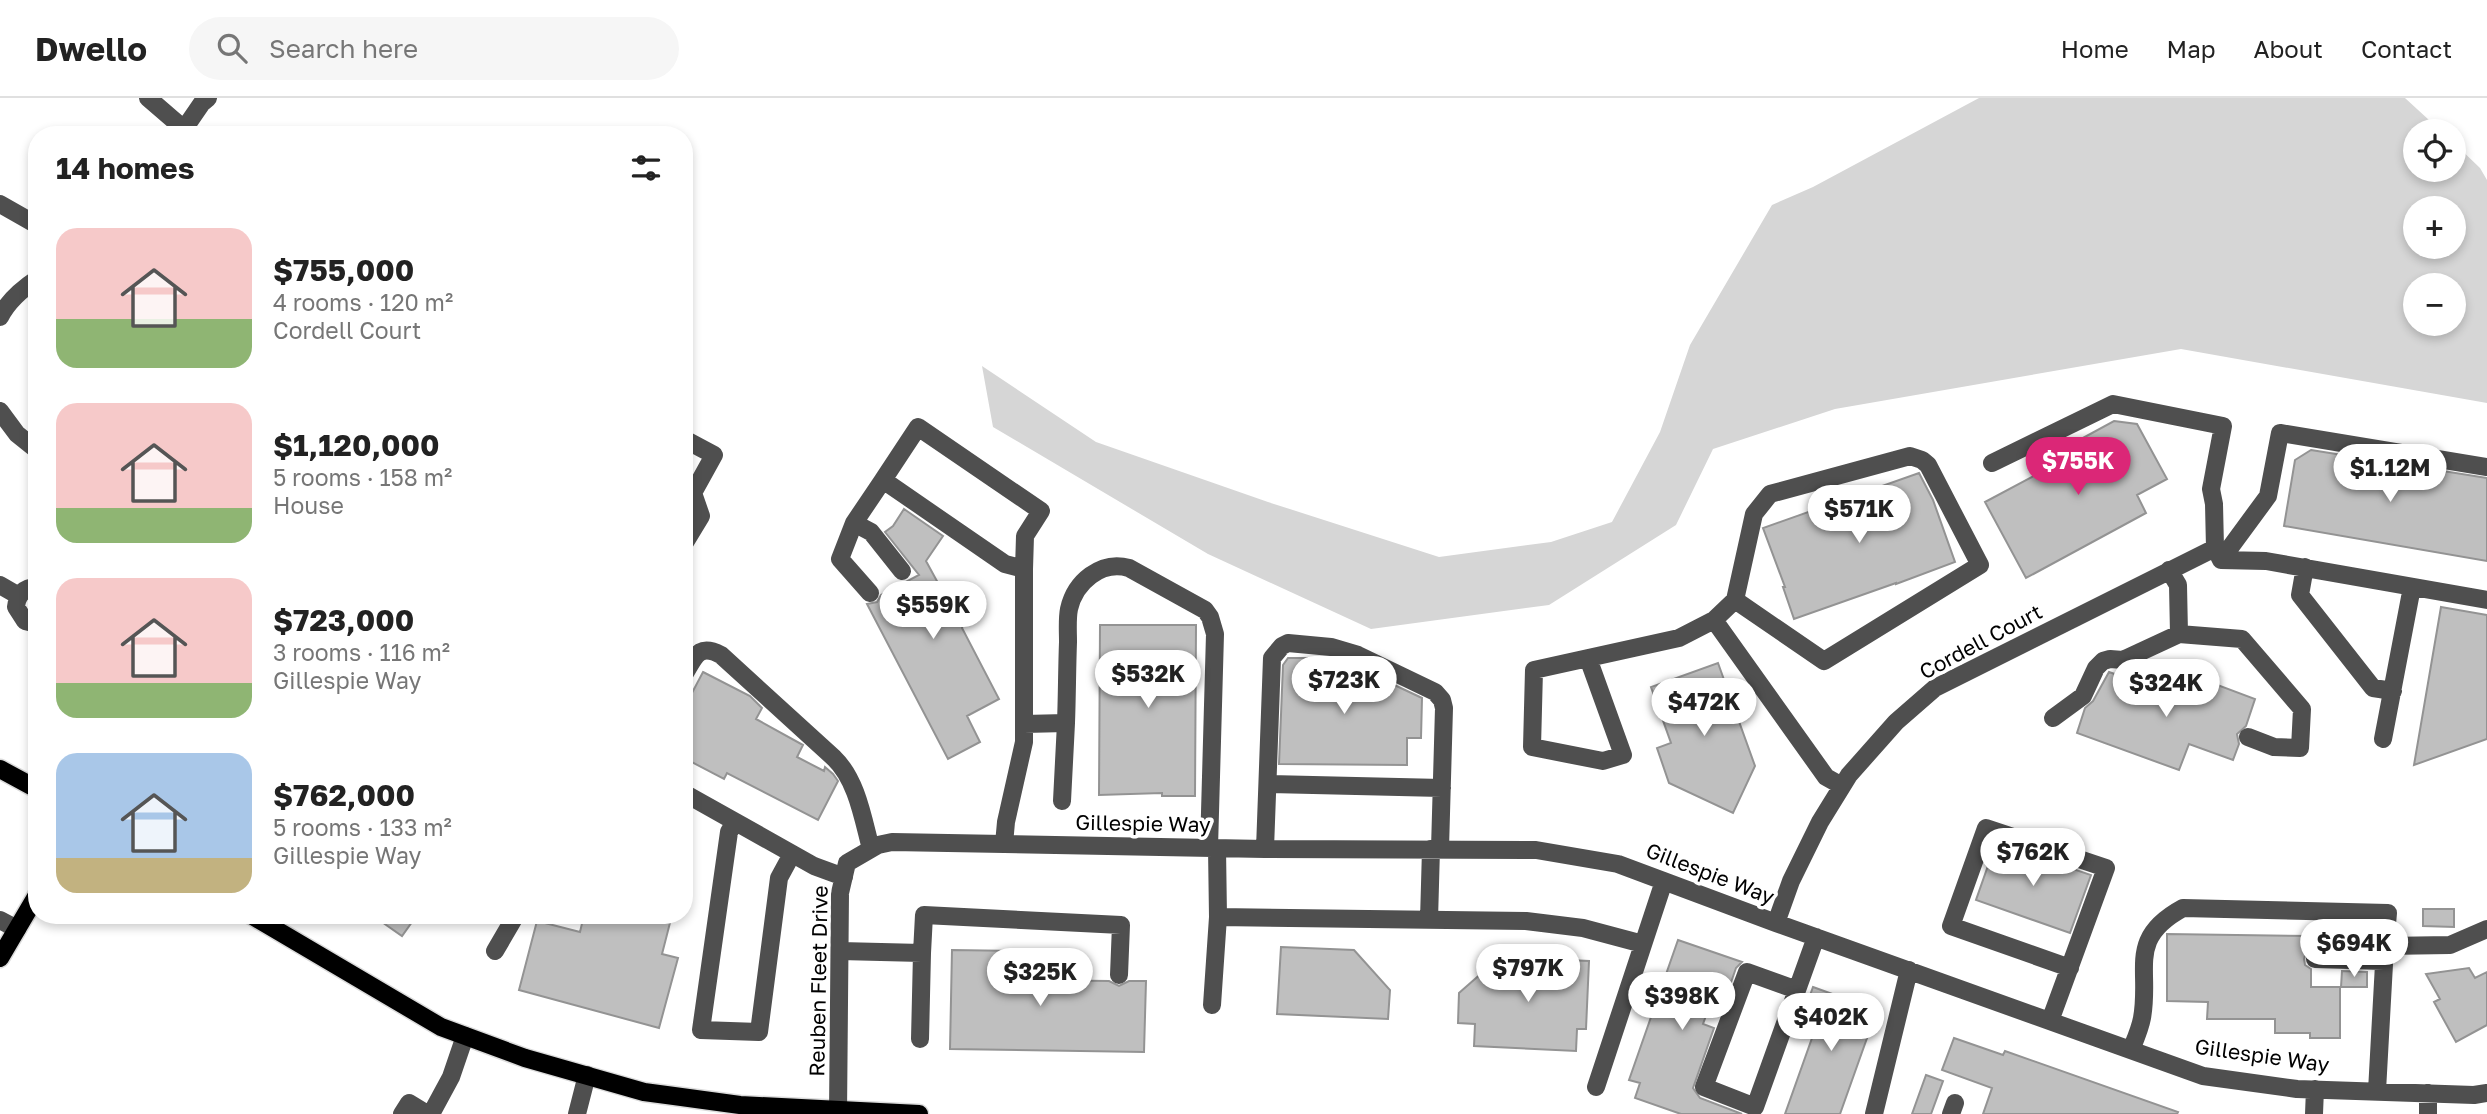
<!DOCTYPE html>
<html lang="en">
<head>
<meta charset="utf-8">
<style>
  :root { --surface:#fff; --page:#f6f6f6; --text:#222; --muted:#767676; --line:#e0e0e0; --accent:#db2777 }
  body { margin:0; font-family:"Golos Text",sans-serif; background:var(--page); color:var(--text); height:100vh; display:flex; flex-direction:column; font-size:26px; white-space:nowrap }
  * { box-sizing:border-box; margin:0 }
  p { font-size:23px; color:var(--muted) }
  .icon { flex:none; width:38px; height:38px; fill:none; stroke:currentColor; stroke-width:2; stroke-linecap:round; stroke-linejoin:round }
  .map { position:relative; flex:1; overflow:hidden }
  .details { position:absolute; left:28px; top:28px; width:665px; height:798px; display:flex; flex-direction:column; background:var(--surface); border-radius:28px; box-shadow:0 4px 10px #0003 }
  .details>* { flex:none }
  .tools { position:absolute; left:2403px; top:21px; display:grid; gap:14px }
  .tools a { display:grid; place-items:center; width:63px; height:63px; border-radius:50%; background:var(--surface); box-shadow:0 4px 10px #0003; font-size:35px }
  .price { position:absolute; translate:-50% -60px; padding:0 16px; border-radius:24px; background:#fff; color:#222; font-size:23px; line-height:46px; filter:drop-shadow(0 2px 4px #0008) }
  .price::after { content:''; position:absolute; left:50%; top:42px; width:21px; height:16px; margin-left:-10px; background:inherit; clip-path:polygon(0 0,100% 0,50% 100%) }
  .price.active { background:var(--accent); color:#fff }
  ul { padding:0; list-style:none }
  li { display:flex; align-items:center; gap:21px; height:175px; padding:0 28px }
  li span { display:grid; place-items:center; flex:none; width:196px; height:140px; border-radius:21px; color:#555 }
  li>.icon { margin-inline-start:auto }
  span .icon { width:84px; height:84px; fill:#fffc; stroke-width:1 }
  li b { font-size:30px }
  h2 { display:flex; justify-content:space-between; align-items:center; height:84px; padding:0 28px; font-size:30px }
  header { display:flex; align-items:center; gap:42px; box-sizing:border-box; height:98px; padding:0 35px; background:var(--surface); border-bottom:2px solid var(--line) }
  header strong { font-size:33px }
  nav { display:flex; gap:38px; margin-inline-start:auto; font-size:24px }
  .search { width:490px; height:63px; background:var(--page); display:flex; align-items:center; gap:18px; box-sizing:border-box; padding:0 24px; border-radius:38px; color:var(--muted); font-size:26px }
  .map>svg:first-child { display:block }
  .green { fill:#d6d6d6; fill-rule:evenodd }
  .building { fill:#bfbfbf; stroke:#939393; stroke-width:2 }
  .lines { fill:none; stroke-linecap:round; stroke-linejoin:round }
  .major-casing { stroke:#dbdbdb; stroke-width:21 }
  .minor { stroke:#4f4f4f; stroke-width:18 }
  .major { stroke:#000; stroke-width:18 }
  .labels { text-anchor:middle; stroke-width:7; stroke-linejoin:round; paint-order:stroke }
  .street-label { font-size:21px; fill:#000; stroke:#fff }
</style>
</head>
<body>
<header>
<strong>Dwello</strong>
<div class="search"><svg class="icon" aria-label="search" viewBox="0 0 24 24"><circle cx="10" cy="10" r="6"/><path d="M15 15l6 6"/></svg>Search here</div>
<nav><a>Home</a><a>Map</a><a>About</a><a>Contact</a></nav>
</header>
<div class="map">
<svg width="2487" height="1016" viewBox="0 0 2487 1016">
  <rect width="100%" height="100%" fill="#fff"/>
  <!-- green -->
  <path class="green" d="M1979 0H2405L2441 33H2415V72H2454V45L2480 70 2487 82V305L2181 251 1835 311 1713 351 1676 427 1549 507 1371 531 1208 456 993 329 982 268 1096 344 1268 404 1439 459 1551 444 1612 424 1660 334 1690 247 1772 107 1813 89ZM2415 110H2454V149H2415ZM2415 187H2454V226H2415Z"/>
  <!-- building -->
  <path class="building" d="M2114 323 2137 326 2167 381 2137 397 2146 415 2026 480 1985 404 2075 356 2070 347Z
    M2311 352 2487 380V463L2284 428 2295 362Z
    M1919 375 1933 402 1955 464 1896 486V485L1794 521 1783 489H1785L1763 430Z
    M904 411 943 438 926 463 938 485 972 497 962 530 999 601 967 618 980 644 948 661 867 506 877 504 881 497 919 477 885 434 893 428Z
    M2441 509 2487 517V641L2414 667Z
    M1100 527H1196L1195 698H1162V695L1099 697Z
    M1288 560H1329L1354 568 1422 600 1421 640H1407V667L1279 666 1283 567Z
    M1718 565 1755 668 1733 715 1669 685 1657 650 1671 645 1651 589Z
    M703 574 750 598 762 610 756 621 803 647 797 659 824 673 825 669 833 676 838 683 818 722 727 675 724 681 684 660V610Z
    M2109 574 2183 600 2191 577 2255 601 2246 628 2237 636 2239 646 2233 662 2189 646 2179 672 2077 635 2085 610 2093 603Z
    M1996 745 2091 777 2070 835 1976 802Z
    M2423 811H2454V829L2423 828Z
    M372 817H417L402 838Z
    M584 817H672L662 856 678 860 659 930 519 892 537 823 580 834Z
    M2167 836 2312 838 2311 850 2306 854 2304 861 2305 867 2311 871V889H2340V940H2310V935H2275V921H2207L2208 904 2167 903Z
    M1678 842 1742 864 1736 870 1728 893 1716 890 1703 926 1714 930 1693 990 1700 1000 1742 1016H1681L1635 1000 1640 985 1629 982Z
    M1281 849 1354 852 1390 892 1388 921 1277 916Z
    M952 852 1027 853V882L1109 883 1119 888 1129 883H1146L1144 954 950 951Z
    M1500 859 1589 863 1586 931H1577L1576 953 1474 948 1475 926 1458 925 1459 895Z
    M2469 870 2475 880 2487 874V927L2456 944 2434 904 2440 901 2426 876Z
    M2342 873 2367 874V889H2341Z
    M1813 889 1877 912 1840 1016H1785L1817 926 1805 921 1806 918 1803 917Z
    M1954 940 2003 957 2005 953 2178 1014 2177 1016H1983L1992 990 1942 972Z
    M1926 977 1943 983 1931 1016H1912Z"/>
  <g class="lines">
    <!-- major casing -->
    <g class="major-casing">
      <path id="major" d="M0 671 37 691
        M251 817 441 929 525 960 644 994 674 998 740 1007 919 1016
        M0 860 37 797"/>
    </g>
    <!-- minor -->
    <path class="minor" d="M148 0 184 31
      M180 37 202 5 208 0
      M0 106 37 127
      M0 219C8 203 22 191 37 181
      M0 313 17 336 37 352
      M684 341 714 357 693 395 701 418 684 446
      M1992 365 2113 306 2223 328 2211 391 2214 406 2215 450
      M2487 369 2280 335 2268 398 2221 462 2266 463 2487 502
      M883 382 918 329 1041 413 1025 438 1024 471
      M854 425 871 434 902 473
      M2305 469 2300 497 2373 590 2393 593
      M2169 472 2178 487 2179 536 2242 541 2302 611 2300 650 2274 649 2248 639
      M0 487 19 498
      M37 489C24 489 17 497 16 509L25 523 37 526
      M870 495 840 461 854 425 883 382 1005 466 1024 471V644L1006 724 1004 746
      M1735 502 1754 416 1770 396 1910 358 1922 362 1928 367 1980 467 1824 563 1735 502 1714 522 1826 679 1842 688
      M1588 560 1623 657 1603 663 1532 649 1534 572 1679 540 1714 522
      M684 577C695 559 698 545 721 557L834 660C857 682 863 721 871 751
      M2053 620 2083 598 2096 570 2103 563 2110 561 2123 562 2179 536
      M1066 625C1067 598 1067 571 1068 544 1068 533 1067 521 1069 511 1075 484 1101 462 1129 470L1205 512 1210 519 1215 536 1209 750
      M1024 626 1066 625 1062 703
      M2383 641 2412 489
      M1268 686 1442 690
      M684 695 814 768 844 779
      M735 724 729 734 701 932 759 934 779 780 792 756
      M1265 751 1272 560 1282 548 1288 545 1331 549 1358 557 1435 594 1442 602 1444 610 1440 751
      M1218 819 1526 823 1583 830 1643 846
      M0 822 17 831
      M1429 822 1431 751
      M1776 825 1791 783 1820 724 1849 677 1896 624 1935 590 2215 450 2221 462
      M495 853 516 817
      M840 853 922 855 920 941
      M922 855 924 817 1121 827 1119 877
      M2315 861 2384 863
      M1797 892 1747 874 1704 989 1755 1009 1816 839
      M1212 907 1218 819 1217 750
      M2050 923 2106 770 1986 730 1951 828 2070 870
      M2131 952C2135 942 2140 931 2142 920 2151 871 2126 841 2183 810L2388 815 2385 848
      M1596 989 1664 783
      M2377 993 2385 848 2450 847 2487 831
      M2428 995V1016
      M402 1016 409 1005 427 1016
      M431 1016 451 979 465 938
      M577 1016 587 977
      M838 1016 840 795 847 765 878 747 892 744 1265 751 1536 752 1618 766 1776 825 2203 978 2297 991 2474 997 2487 995
      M1874 1016 1909 872
      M1951 1016 1955 1005
      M2314 1016 2315 991"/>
    <!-- major -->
    <use href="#major" class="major"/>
  </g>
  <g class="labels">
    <!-- street labels -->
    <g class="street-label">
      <text transform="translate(1981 544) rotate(-28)" y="7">Cordell Court</text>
      <text transform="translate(1143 726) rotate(1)" y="7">Gillespie Way</text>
      <text transform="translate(1710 776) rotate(21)" y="7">Gillespie Way</text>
      <text transform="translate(819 883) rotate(-89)" y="7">Reuben Fleet Drive</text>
      <text transform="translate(2262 958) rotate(8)" y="7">Gillespie Way</text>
    </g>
  </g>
</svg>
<div class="tools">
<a><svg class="icon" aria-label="locate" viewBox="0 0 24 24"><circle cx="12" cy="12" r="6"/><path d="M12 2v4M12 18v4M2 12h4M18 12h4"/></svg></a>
<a>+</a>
<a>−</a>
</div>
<b class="price active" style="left:2078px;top:399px">$755K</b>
<b class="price" style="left:2390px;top:406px">$1.12M</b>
<b class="price" style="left:1859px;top:447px">$571K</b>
<b class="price" style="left:933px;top:543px">$559K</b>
<b class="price" style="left:1148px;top:612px">$532K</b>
<b class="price" style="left:1344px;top:618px">$723K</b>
<b class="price" style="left:2166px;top:621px">$324K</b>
<b class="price" style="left:1704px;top:640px">$472K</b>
<b class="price" style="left:2033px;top:790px">$762K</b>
<b class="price" style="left:2354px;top:881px">$694K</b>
<b class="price" style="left:1528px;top:906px">$797K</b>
<b class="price" style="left:1040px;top:910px">$325K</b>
<b class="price" style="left:1682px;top:934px">$398K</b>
<b class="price" style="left:1831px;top:955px">$402K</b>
<section class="details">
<h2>14 homes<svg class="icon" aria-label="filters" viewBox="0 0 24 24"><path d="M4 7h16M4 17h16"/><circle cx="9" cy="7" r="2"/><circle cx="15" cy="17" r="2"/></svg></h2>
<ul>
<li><span style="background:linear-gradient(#f6c9c9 65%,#8fb573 0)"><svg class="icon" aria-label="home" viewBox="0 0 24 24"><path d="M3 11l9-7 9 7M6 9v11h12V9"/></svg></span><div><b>$755,000</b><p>4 rooms · 120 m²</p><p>Cordell Court</p></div></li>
<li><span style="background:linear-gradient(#f6c9c9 75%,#8fb573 0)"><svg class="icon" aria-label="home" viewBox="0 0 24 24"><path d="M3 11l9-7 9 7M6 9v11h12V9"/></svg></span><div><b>$1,120,000</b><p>5 rooms · 158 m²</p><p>House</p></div></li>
<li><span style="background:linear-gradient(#f6c9c9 75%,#8fb573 0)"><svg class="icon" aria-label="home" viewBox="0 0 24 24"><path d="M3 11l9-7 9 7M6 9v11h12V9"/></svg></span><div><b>$723,000</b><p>3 rooms · 116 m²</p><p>Gillespie Way</p></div></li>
<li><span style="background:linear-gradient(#a9c7e8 75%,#c2b280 0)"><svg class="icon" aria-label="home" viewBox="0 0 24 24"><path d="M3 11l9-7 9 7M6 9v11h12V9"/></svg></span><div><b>$762,000</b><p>5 rooms · 133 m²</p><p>Gillespie Way</p></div></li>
</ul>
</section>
</div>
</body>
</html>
